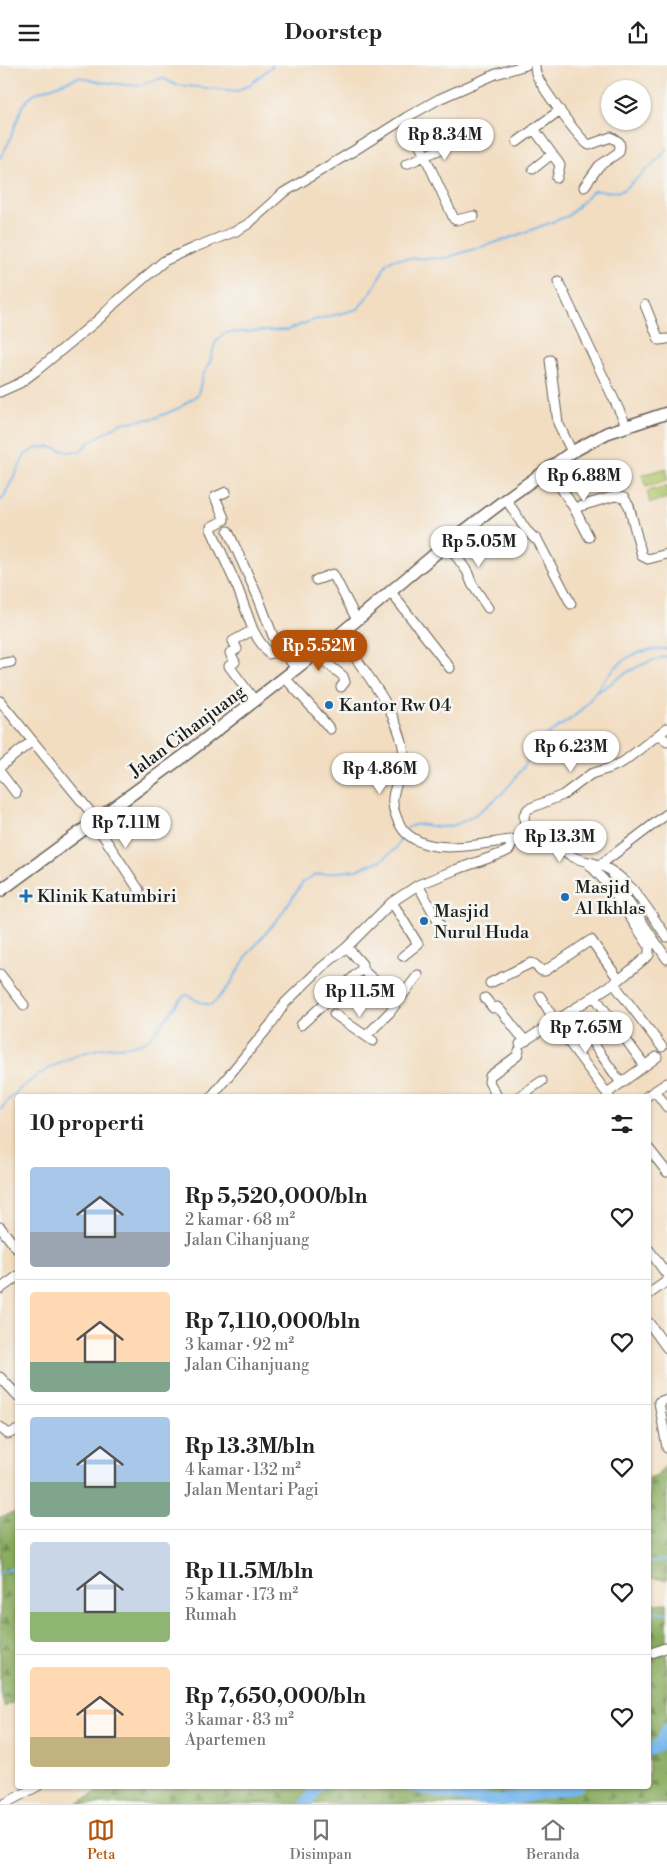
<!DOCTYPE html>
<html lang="id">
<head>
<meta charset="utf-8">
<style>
  :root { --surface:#fff; --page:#f2f2f2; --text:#222; --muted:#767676; --line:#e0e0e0; --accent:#b45309 }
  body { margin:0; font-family:"Libre Bodoni",serif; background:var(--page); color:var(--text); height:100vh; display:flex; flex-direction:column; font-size:19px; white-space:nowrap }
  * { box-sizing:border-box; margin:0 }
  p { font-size:16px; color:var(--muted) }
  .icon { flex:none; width:28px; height:28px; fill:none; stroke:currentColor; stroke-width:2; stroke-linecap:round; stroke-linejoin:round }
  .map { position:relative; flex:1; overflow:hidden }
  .sheet { position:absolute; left:15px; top:1029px; width:636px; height:695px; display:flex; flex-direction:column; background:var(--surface); border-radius:5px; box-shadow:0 1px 4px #0004 }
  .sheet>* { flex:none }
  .controls { position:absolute; left:601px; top:15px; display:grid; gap:10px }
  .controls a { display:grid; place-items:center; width:50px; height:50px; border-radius:50%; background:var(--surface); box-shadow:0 1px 4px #0004; font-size:25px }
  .price { position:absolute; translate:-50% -42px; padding:0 11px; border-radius:18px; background:#fff; color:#222; font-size:16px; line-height:32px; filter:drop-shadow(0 1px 2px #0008) }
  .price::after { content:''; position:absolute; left:50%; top:30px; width:15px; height:11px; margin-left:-8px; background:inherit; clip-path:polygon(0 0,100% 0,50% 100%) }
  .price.current { background:var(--accent); color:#fff }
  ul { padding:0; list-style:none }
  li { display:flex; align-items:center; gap:15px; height:125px; padding:0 15px }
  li+li { border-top:1px solid var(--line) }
  li span { display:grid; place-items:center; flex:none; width:140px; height:100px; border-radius:5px; color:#555 }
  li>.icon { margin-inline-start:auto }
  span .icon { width:60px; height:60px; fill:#fffc; stroke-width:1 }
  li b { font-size:21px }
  h2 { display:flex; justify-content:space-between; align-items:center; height:60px; padding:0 15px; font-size:21px }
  header { display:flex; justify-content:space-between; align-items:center; height:65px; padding:0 15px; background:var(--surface); font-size:22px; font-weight:800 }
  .tab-bar { display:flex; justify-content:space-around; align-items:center; height:70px; border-top:1px solid var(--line); background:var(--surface); font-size:14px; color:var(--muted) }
  .tab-bar a { display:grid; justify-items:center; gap:2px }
  .tab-bar .current { color:var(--accent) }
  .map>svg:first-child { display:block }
  .forest { fill:url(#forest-firs); stroke:#53643e }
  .pitch { fill:#aec76d; stroke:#657244 }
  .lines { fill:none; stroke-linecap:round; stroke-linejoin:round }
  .stream { stroke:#78b8ec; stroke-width:2 }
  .river { stroke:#78b8ec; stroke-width:12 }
  .street-casing { stroke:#676056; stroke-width:11 }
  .secondary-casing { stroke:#676056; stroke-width:14 }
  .street { stroke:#fff; stroke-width:9 }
  .secondary { stroke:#fff; stroke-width:11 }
  .poi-dot { fill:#1f6fb2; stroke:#f6f6f2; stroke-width:2 }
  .labels { text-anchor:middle; stroke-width:5; stroke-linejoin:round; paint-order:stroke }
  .poi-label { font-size:18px; fill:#1c1c1c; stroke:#f6f6f2; text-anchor:start }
  .street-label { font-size:18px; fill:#1c1c1c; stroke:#f6f6f2 }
</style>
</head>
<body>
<header><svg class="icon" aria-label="menu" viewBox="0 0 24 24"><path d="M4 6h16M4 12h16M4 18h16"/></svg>Doorstep<svg class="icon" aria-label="share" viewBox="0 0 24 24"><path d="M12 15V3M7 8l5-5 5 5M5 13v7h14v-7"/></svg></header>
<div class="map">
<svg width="667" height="1739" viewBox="0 0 667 1739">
  <defs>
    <pattern id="forest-firs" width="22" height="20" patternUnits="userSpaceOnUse" patternTransform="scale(1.25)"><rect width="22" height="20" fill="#8aac60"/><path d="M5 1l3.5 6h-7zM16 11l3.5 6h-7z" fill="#708b4e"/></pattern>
  </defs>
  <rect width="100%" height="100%" fill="#f6f6f2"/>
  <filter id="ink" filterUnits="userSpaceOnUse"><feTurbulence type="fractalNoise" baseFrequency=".02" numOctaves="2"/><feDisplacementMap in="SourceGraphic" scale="10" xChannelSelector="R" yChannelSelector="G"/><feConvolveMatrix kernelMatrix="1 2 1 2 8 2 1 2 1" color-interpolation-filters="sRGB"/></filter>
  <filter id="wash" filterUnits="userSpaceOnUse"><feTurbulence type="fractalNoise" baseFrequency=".0096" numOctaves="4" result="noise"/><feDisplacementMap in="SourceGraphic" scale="20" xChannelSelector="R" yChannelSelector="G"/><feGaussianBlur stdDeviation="1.12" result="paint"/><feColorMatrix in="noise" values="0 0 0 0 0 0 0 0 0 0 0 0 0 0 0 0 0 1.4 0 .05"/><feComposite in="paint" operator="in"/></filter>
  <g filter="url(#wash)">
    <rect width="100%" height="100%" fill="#f2ddc1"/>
    <!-- forest -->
    <path class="forest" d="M667 1398V1515L649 1513V1412H656Z
      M17 1447V1635L5 1642 0 1629V1452Z
      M667 1538V1739H77L106 1721H649V1539Z"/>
    <!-- pitch -->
    <path class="pitch" d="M667 403V416L646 422 642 410Z
      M667 421V433L650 438 647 426Z"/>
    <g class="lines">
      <!-- stream -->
      <path class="stream" d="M0 93 9 77 23 40 33 29 79 12 100 17 137 21 162 13 176 20 237 26 251 19 273 0
        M0 436 3 433 25 390 36 383 50 382 69 387 80 386 90 377 121 358 155 353 179 343 193 333 198 329 203 310 210 297 215 278 224 268 287 265 311 256 358 244 375 221 387 198 393 194 445 193 507 174 568 151 593 126C602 125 612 128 621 126 627 124 662 91 667 84
        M594 628C603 625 607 621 614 616 630 604 648 596 667 591
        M407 763C419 755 430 763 443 762 459 762 481 746 493 736 515 720 526 694 543 674 553 663 572 656 582 644 609 613 618 582 667 584
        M0 1045C24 1014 65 990 103 983 117 981 136 983 148 974 157 968 181 931 185 930 191 929 199 941 213 939L229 921 248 889 280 851 303 817 314 810 356 805 382 795 395 784 403 770
        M649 1496 667 1495
        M0 1508 18 1501
        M649 1545 667 1548
        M485 1739 487 1735"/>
      <!-- river -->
      <path class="river" d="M649 1685 660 1679 667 1664
        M410 1721 448 1729 501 1736 578 1721
        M306 1739 318 1721"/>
    </g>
  </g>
  <g filter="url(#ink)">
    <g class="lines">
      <!-- street casing -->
      <g class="street-casing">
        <path id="street" d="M535 0C535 3 535 5 536 8 539 19 579 74 589 80L611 72 619 77 620 81 619 87 599 101 584 122
          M407 52 454 154 456 155 474 151
          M534 64 560 100 557 113
          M517 77 560 45
          M406 99 455 78
          M533 104 552 89
          M558 216 627 362
          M645 240 659 275 667 274
          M550 295 558 358 572 387
          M0 327 20 318 36 306 99 254 115 238 164 196 193 183 236 166 248 159 283 128 355 85 407 52 439 34 496 9 526 0
          M549 404 574 443 589 472
          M226 427 215 432 224 453V455L211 462V464L238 524 253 565 258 574 269 589 282 585
          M506 434 526 465 535 474H537L571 539
          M574 443 615 431 624 433 629 441 642 491 648 494 667 489
          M228 466 258 532 273 571 296 604
          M447 479 467 506 472 519 488 543
          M316 515 333 509 357 555
          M390 526 450 603
          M253 565 233 576 237 584 230 588 235 597 229 601 255 636
          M339 570C362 603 400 648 404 689 406 712 385 725 396 751 398 756 401 763 405 767 439 800 507 767 549 774 558 776 562 786 570 790 580 797 591 796 602 801 632 814 648 846 667 872
          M315 589 343 611 345 617 341 622
          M0 599 11 597
          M285 613 316 647 330 664
          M0 636 97 755
          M660 669 667 677
          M0 702 32 676
          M0 707 16 728
          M94 757 139 825
          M522 774 525 765 524 750 528 744 563 730 591 709 610 703 623 697 667 663
          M600 800 667 749
          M612 807 619 823 667 894
          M418 820 439 858
          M392 837 418 879 403 891
          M347 882 362 899V904L367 909 398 936
          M0 909 24 940
          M490 918 531 898 534 899 542 906H545L591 875 619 915
          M614 919 662 982
          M540 931 562 968 609 1031
          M595 932 645 1001
          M485 933 493 943 497 942C508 952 515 966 526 976
          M571 947 621 1018
          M334 949 373 976
          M301 960 362 904
          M366 971 390 947 418 910
          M520 979 619 915 649 890V881L611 823 588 798
          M610 1026 657 992
          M655 1026 667 1042
          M212 1031 271 959 285 938 322 902 347 882 392 837 418 820 455 805 503 788 509 785 514 775
          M497 1031 489 1017 490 1011 517 991 519 986
          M520 1031 542 1016
          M647 1031 667 1018
          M649 1084 667 1107
          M0 1162 18 1185
          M649 1185 667 1210
          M0 1224 18 1211
          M649 1229 667 1216
          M649 1258 667 1283
          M0 1312 18 1331
          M667 1334 659 1337 667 1383
          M0 1362 8 1369 18 1365
          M649 1589 665 1583
          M4 1739 38 1721"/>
      </g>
      <!-- secondary casing -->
      <g class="secondary-casing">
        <path id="secondary" d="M0 826 189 687 339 570 447 479 506 434 572 387 607 368 667 348"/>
      </g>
      <!-- street -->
      <use href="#street" class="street"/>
      <!-- secondary -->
      <use href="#secondary" class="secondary"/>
    </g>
  </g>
  <!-- markers -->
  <g class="poi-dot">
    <circle cx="329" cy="640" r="5"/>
    <path d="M23.5 823.5h5v5h5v5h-5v5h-5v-5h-5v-5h5z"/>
    <circle cx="565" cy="832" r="5"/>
    <circle cx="424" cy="856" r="5"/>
  </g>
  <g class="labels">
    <!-- poi labels -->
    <g class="poi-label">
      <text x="339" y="646">Kantor Rw 04</text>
      <text x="575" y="828">Masjid<tspan x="575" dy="21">Al Ikhlas</tspan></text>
      <text x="37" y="837">Klinik Katumbiri</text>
      <text x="434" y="852">Masjid<tspan x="434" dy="21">Nurul Huda</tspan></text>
    </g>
    <!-- street labels -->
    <g class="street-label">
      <text transform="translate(187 666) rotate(-37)" y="6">Jalan Cihanjuang</text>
    </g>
  </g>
</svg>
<div class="controls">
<a><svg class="icon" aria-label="layers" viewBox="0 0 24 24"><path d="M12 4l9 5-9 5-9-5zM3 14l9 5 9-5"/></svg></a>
</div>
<b class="price" style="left:445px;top:96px">Rp 8.34M</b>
<b class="price" style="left:584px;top:437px">Rp 6.88M</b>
<b class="price" style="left:479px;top:503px">Rp 5.05M</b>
<b class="price current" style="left:319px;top:607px">Rp 5.52M</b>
<b class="price" style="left:571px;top:708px">Rp 6.23M</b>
<b class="price" style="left:380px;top:730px">Rp 4.86M</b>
<b class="price" style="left:126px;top:784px">Rp 7.11M</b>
<b class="price" style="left:560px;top:798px">Rp 13.3M</b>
<b class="price" style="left:360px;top:953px">Rp 11.5M</b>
<b class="price" style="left:586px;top:989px">Rp 7.65M</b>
<section class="sheet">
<h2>10 properti<svg class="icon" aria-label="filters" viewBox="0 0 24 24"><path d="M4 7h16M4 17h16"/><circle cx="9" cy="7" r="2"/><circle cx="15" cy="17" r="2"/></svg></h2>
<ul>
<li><span style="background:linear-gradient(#a9c7e8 65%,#9aa5b1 0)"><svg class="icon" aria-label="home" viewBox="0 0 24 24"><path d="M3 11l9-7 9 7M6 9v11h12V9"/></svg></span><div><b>Rp 5,520,000/bln</b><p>2 kamar · 68 m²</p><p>Jalan Cihanjuang</p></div><svg class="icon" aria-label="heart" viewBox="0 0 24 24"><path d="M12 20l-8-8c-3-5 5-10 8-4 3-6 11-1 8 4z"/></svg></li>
<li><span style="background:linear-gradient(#ffd9b3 70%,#7fa58c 0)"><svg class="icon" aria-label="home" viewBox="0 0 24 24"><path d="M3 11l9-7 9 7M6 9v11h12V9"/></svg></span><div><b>Rp 7,110,000/bln</b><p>3 kamar · 92 m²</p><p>Jalan Cihanjuang</p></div><svg class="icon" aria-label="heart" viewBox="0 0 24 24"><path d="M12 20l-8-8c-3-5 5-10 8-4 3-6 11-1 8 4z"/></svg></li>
<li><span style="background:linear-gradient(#a9c7e8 65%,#7fa58c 0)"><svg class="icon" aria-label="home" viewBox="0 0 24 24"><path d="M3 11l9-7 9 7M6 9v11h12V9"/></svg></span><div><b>Rp 13.3M/bln</b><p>4 kamar · 132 m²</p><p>Jalan Mentari Pagi</p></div><svg class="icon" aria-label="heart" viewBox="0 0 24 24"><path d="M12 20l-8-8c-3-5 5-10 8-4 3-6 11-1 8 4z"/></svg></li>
<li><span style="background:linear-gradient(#c9d6e8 70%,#8fb573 0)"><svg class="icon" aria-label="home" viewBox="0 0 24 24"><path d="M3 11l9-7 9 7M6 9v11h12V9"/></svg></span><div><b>Rp 11.5M/bln</b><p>5 kamar · 173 m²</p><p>Rumah</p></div><svg class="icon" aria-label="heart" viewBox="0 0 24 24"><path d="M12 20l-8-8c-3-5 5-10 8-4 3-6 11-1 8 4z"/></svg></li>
<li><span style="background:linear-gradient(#ffd9b3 70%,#c2b280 0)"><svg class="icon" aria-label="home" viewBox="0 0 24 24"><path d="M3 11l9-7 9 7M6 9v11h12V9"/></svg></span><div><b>Rp 7,650,000/bln</b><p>3 kamar · 83 m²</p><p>Apartemen</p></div><svg class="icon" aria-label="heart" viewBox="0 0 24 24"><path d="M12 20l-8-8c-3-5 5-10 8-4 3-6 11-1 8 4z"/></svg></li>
</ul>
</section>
</div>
<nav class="tab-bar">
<a class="current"><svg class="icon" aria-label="map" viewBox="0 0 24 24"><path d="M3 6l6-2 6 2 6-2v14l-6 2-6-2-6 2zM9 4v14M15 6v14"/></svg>Peta</a>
<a><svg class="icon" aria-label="saved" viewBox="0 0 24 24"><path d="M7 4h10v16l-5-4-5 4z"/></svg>Disimpan</a>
<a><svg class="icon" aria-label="home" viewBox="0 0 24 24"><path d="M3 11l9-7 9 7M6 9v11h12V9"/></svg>Beranda</a>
</nav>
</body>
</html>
